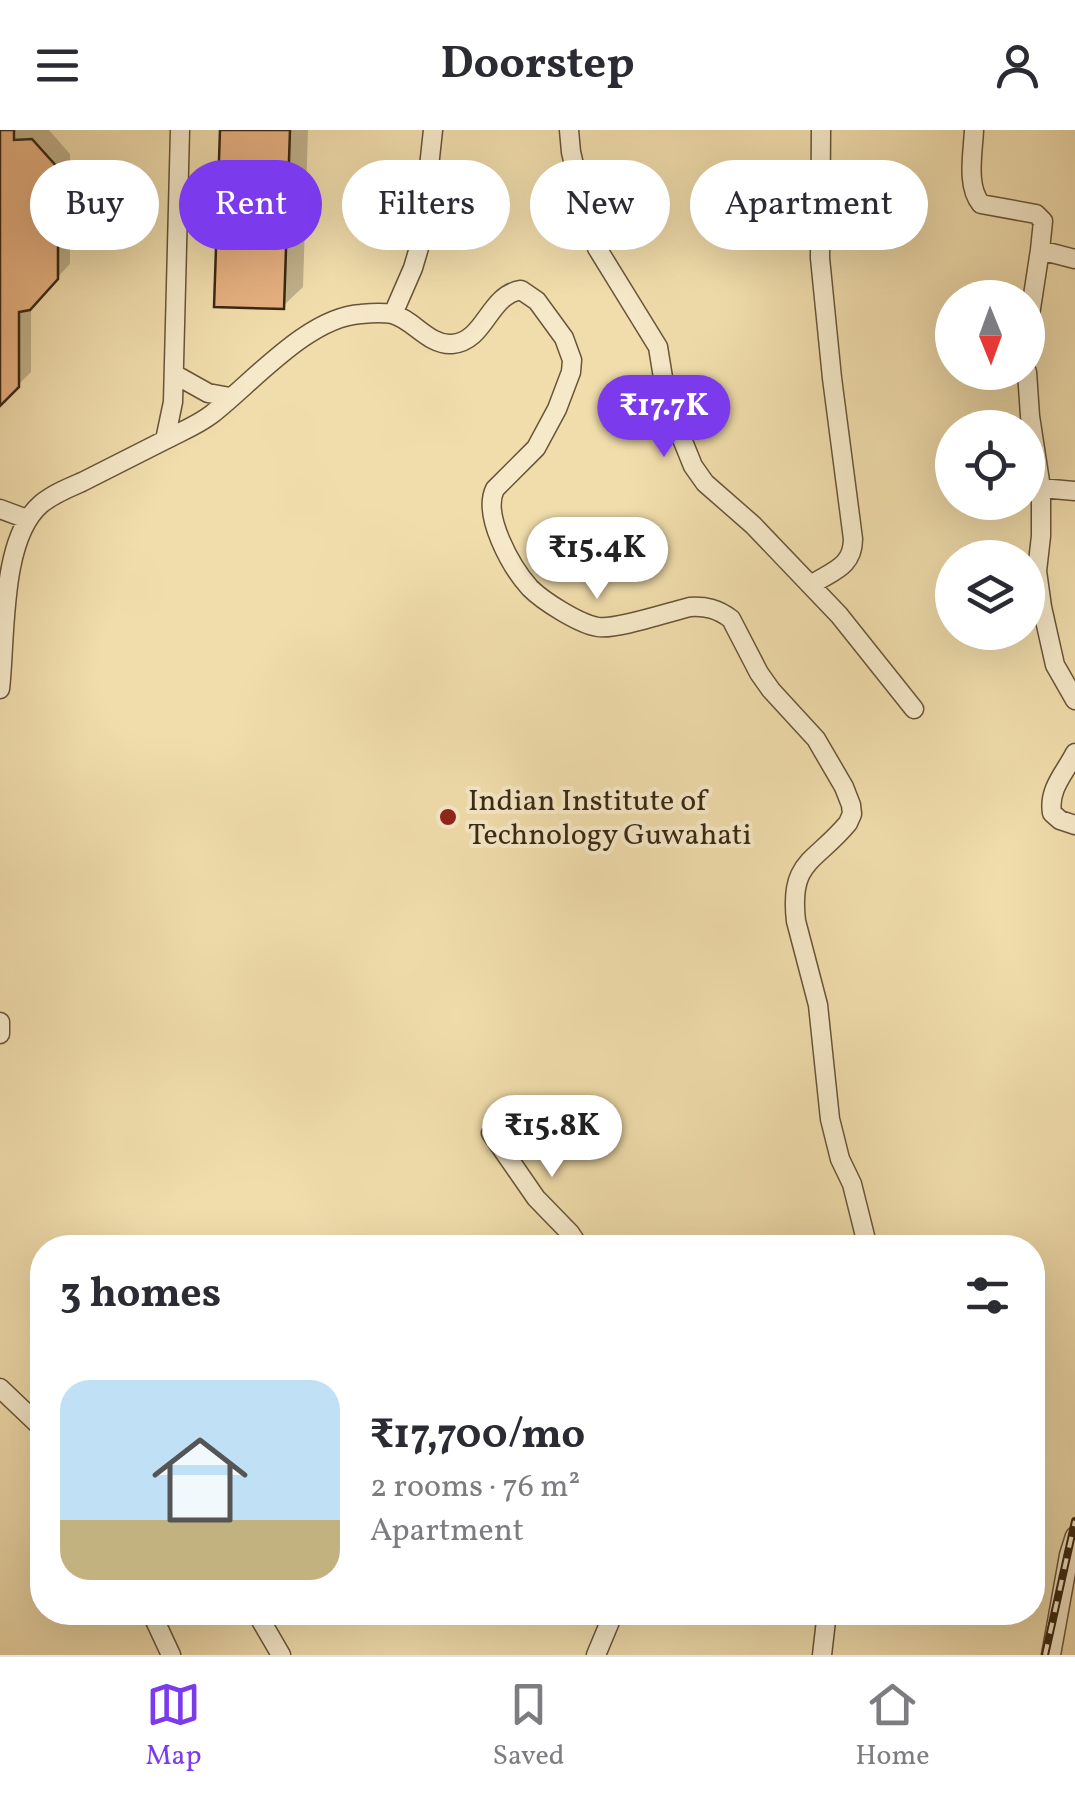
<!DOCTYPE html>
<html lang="en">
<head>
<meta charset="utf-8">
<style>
  :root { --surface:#fff; --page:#f2f2f3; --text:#2b2b33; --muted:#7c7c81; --line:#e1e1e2; --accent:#7c3aed }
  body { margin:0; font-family:Vollkorn,serif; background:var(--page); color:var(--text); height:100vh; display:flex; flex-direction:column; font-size:38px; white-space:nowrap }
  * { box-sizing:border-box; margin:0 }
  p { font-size:32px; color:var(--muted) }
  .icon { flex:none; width:55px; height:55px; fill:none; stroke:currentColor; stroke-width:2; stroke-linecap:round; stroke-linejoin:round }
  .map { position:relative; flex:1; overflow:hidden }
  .details { position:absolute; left:30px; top:1105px; width:1015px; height:390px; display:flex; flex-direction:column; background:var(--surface); border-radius:40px; box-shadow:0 10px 40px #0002 }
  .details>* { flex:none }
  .hud { position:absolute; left:30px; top:30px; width:1015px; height:90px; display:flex; gap:20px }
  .needle { width:65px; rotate:179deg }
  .buttons { position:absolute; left:935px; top:150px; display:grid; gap:20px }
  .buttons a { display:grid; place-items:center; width:110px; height:110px; border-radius:50%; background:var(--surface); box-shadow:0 10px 40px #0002; font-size:50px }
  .price { position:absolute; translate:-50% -85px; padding:0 22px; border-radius:35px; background:#fff; color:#222; font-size:32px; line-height:65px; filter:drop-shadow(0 2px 5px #0008) }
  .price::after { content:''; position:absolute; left:50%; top:60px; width:30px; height:22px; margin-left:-15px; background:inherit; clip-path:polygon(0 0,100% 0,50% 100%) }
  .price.active { background:var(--accent); color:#fff }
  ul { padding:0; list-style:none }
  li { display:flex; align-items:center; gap:30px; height:250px; padding:0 30px }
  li+li { border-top:2px solid var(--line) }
  li span { display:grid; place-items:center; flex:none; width:280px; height:200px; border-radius:30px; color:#555 }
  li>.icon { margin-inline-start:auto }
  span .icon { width:120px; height:120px; fill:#fffc; stroke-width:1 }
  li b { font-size:42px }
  h2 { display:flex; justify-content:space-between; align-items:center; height:120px; padding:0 30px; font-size:42px }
  .chip { padding:0 35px; border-radius:45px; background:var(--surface); box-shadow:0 10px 40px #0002; font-size:35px; line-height:90px }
  .chip.active { background:var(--accent); color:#fff }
  header { display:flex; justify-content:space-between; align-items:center; height:130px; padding:0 30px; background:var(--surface); font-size:45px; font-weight:700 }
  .menu { display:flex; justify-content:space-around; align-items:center; height:140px; border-top:2px solid var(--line); background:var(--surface); font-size:28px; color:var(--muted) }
  .menu a { display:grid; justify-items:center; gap:5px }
  .menu .active { color:var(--accent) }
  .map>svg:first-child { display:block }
  .shadow { fill:#0003 }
  .building { fill:#e6b181; stroke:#3a2813; stroke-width:2.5 }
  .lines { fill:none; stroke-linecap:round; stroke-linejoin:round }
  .minor-casing { stroke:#685539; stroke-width:21 }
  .minor { stroke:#f6e9c9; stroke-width:18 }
  .rail-casing { stroke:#3a2813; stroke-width:8 }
  .rail { stroke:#f6e9c9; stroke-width:4; stroke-dasharray:11; stroke-linecap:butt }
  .poi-dot { fill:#8f2418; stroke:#f6e9c9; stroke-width:4 }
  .labels { text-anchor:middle; stroke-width:8; stroke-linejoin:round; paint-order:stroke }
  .poi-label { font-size:30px; fill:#3a2813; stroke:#f6e9c9; text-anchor:start }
</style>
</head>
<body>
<header><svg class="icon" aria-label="menu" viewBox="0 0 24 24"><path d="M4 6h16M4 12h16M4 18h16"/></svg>Doorstep<svg class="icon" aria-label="person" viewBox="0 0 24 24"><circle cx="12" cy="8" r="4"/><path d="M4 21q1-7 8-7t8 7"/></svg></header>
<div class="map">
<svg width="1075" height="1525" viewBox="0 0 1075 1525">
  <rect width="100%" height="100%" fill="#f1ddac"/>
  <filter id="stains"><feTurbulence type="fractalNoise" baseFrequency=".002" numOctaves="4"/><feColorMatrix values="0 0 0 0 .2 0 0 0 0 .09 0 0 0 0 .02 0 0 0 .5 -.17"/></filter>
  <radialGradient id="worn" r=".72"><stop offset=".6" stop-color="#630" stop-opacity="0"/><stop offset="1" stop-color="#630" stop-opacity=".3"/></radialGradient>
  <!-- shadow -->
  <path class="shadow" d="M0 0H49L70 24V134L31 176V242L0 273Z
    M223 0H308L303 157 283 176Z"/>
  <!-- building -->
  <path class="building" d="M0 0H14V10L32 9 58 38V149L30 180 19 182V257L0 276Z
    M220 0H290L284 179 214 177Z"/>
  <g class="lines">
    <!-- minor casing -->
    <g class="minor-casing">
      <path id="minor" d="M569 0 571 22 583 73 597 118 658 217 667 272 693 336 705 353 753 395 839 485 914 579
        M974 0C973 23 966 56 981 74L1036 84 1043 91 1040 120 1028 198
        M1040 120 1075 129
        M393 184 413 138 421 111 433 0
        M1027 242 1030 286 1041 358V406L1037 441 1042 477 1055 535 1075 570
        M174 244 208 263 230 267
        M165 310C180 302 198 295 212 284 253 252 308 187 361 184 370 183 382 182 392 184 413 189 429 216 452 214 486 211 488 165 521 160L537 171 564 208 572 230 571 242 557 279 536 318 495 359C482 385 511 437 530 458 543 471 579 494 598 497 616 500 669 482 690 477 706 476 718 479 731 489L759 543 771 560 816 609 844 657 851 675 852 684 848 693C815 733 789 730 796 791L818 875 830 989 840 1029 852 1054 868 1118
        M1041 358 1075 361
        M0 379 27 389
        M811 455C832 441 853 437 853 409L832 248 820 128 821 0
        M0 559C6 507 0 409 41 374 53 364 68 358 82 352 110 338 137 324 165 310L173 272 180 0
        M1075 623C1065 643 1048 659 1052 683L1060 690 1075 695
        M0 892V904
        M491 1003 536 1068 570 1103 580 1118
        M0 1258 42 1298
        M151 1482 171 1525
        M256 1482 281 1525
        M596 1525 614 1482
        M822 1525 827 1482
        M1051 1525 1069 1425 1075 1406"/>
    </g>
    <!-- minor -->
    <use href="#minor" class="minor"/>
    <!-- rail casing -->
    <g class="rail-casing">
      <path id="rail" d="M1045 1525 1075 1391"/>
    </g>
    <!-- rail -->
    <use href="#rail" class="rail"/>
  </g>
  <!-- markers -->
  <circle class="poi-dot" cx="448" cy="687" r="10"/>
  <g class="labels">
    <!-- poi labels -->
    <g class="poi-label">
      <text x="468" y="680">Indian Institute of<tspan x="468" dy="34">Technology Guwahati</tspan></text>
    </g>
  </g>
  <rect width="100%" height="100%" filter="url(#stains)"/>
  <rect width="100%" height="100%" fill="url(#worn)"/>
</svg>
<div class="buttons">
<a><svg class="needle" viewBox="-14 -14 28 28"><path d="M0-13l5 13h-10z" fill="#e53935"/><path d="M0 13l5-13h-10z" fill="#7c7c81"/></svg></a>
<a><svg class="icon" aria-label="locate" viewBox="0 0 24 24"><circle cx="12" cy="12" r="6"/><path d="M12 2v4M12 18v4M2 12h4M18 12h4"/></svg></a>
<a><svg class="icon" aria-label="layers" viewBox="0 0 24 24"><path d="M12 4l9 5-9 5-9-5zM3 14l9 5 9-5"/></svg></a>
</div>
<b class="price active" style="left:664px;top:330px">₹17.7K</b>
<b class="price" style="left:597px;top:472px">₹15.4K</b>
<b class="price" style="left:552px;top:1050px">₹15.8K</b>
<div class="hud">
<a class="chip">Buy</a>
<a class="chip active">Rent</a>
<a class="chip">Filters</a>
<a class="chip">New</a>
<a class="chip">Apartment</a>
</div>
<section class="details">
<h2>3 homes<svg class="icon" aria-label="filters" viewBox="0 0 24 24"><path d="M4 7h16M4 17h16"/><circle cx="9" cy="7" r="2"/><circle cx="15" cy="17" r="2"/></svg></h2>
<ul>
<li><span style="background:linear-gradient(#bfe0f5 70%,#c2b280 0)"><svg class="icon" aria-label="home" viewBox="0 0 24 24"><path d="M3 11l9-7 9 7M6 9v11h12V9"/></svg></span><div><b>₹17,700/mo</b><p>2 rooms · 76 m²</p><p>Apartment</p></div></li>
</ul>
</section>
</div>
<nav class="menu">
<a class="active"><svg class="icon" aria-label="map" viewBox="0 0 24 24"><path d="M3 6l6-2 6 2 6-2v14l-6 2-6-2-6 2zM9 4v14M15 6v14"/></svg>Map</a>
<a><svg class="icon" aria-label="saved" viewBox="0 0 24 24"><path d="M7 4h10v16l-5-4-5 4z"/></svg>Saved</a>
<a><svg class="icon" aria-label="home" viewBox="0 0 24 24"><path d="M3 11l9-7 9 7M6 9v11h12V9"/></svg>Home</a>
</nav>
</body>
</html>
